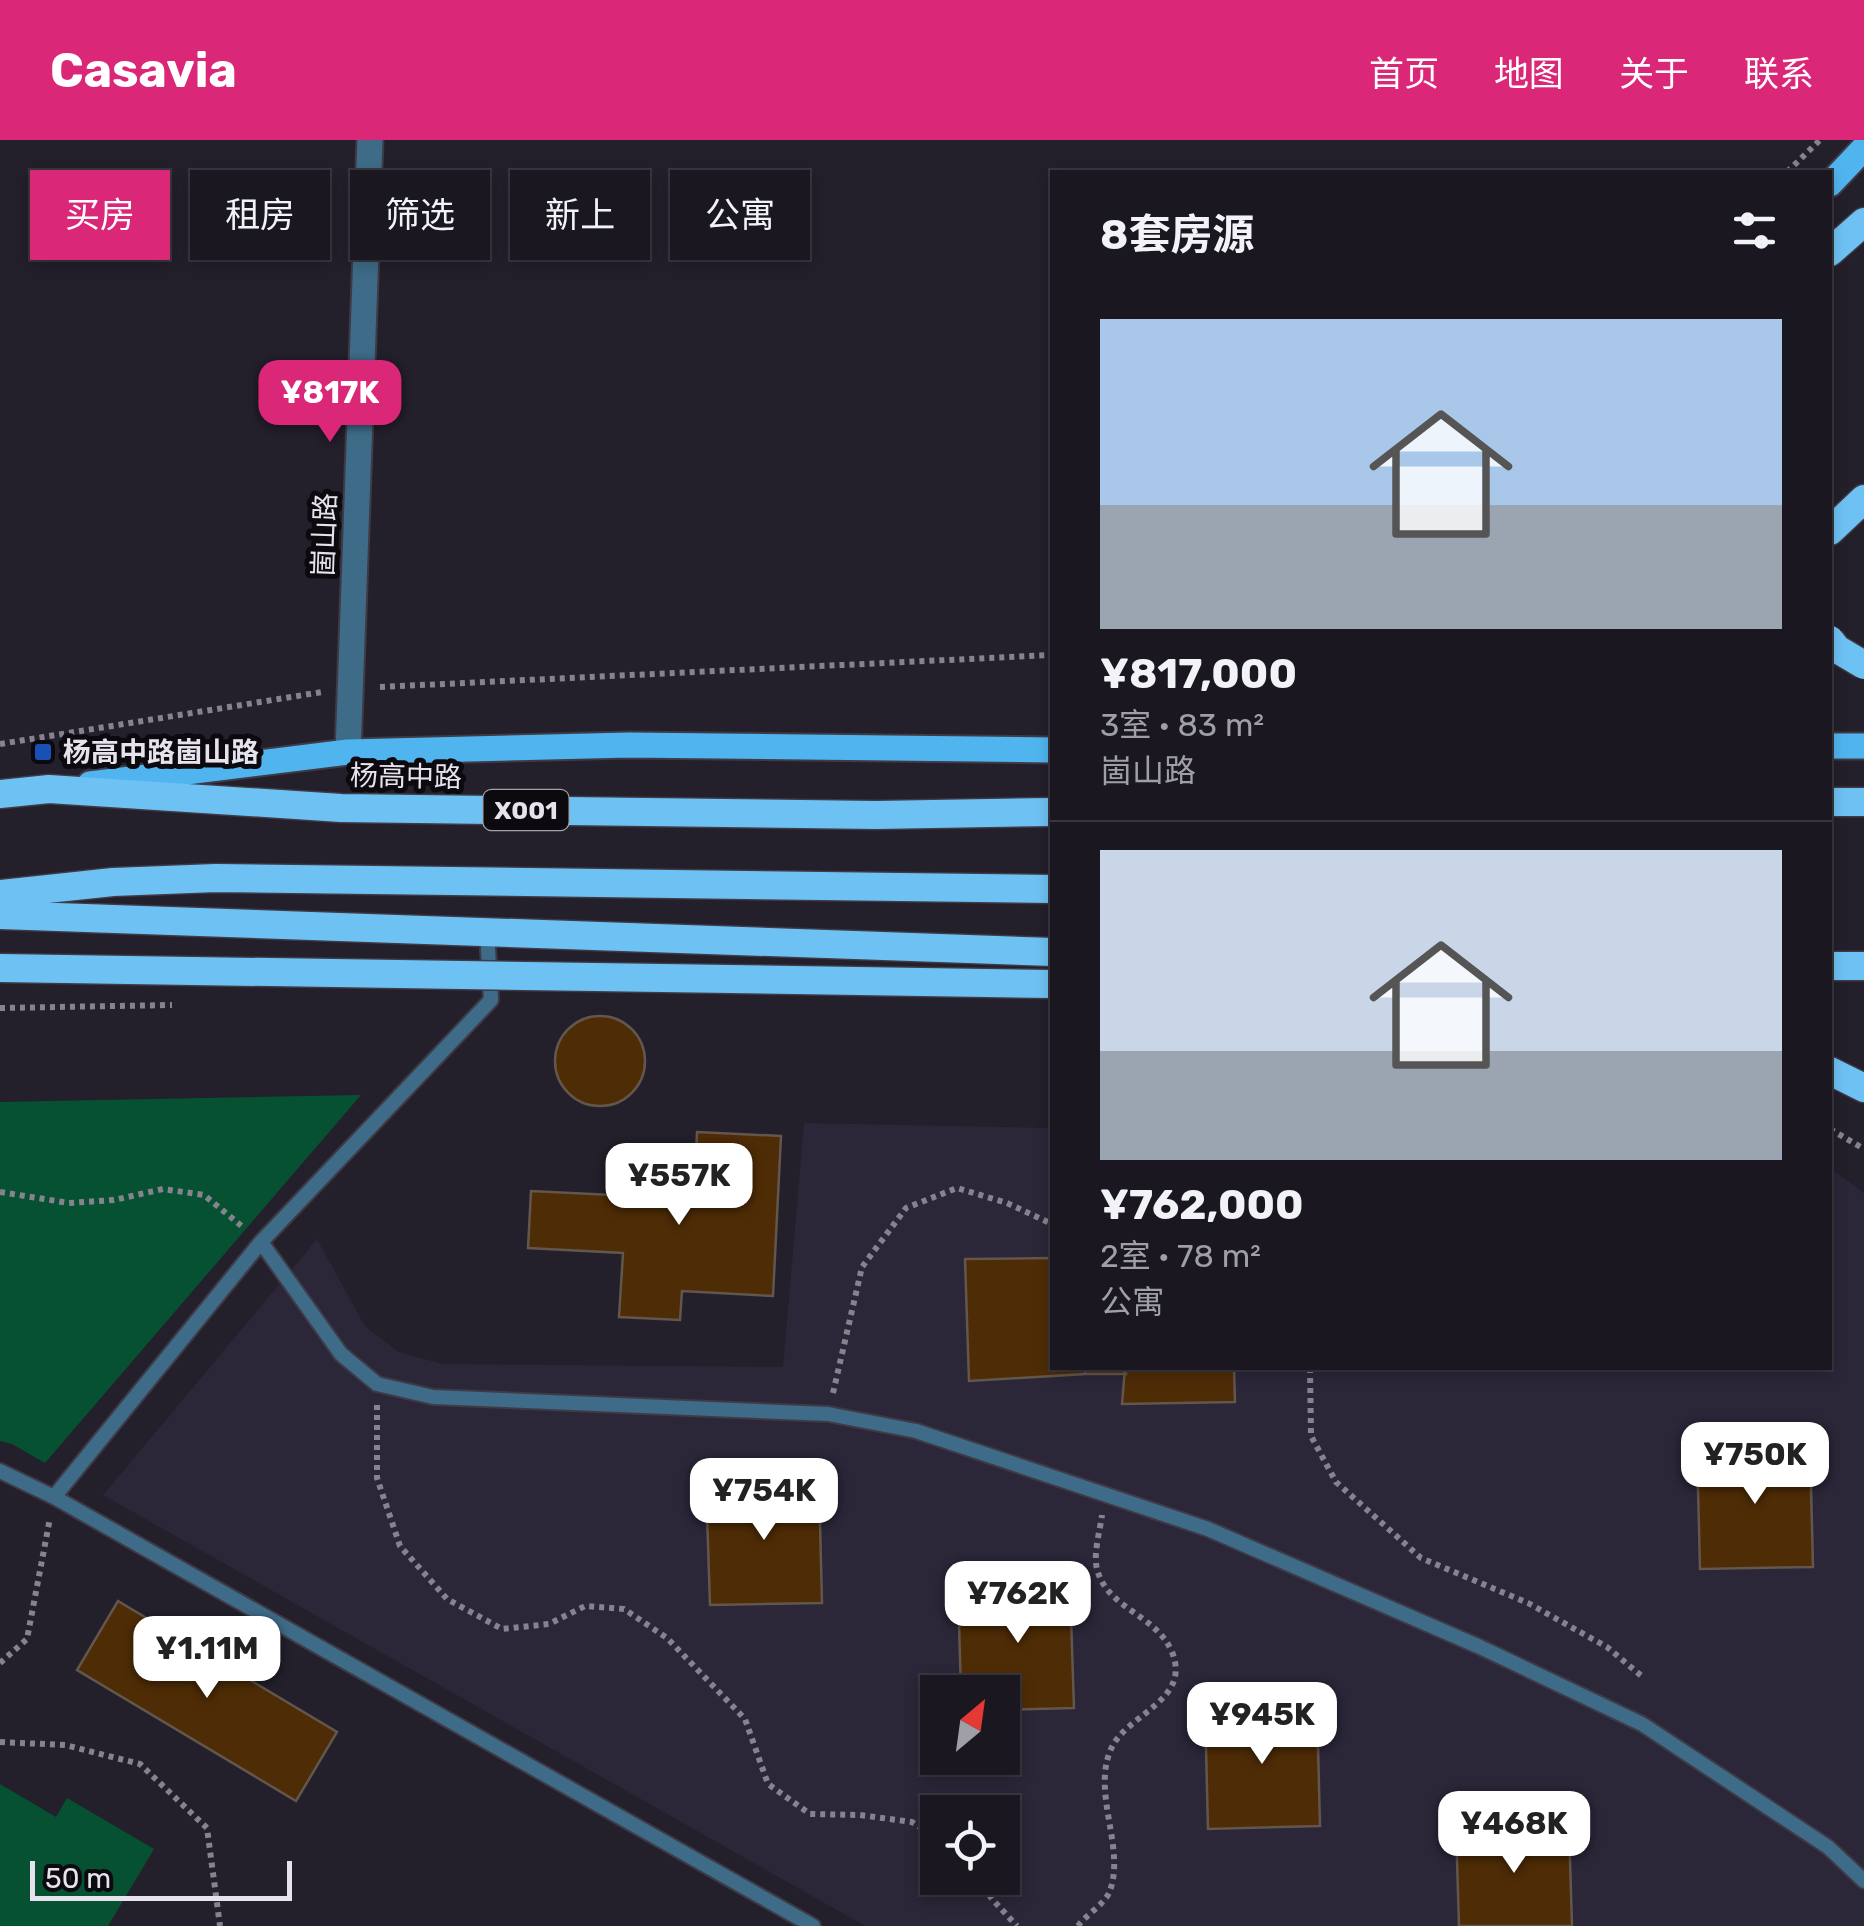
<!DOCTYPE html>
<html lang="zh">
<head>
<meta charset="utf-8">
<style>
  :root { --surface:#1a1720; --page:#27242d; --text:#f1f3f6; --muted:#9f9fa5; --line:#38363e; --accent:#db2777 }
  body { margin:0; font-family:Rubik,"Noto Sans SC",sans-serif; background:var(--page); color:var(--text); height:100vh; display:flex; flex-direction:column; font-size:38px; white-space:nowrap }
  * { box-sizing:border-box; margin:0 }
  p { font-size:32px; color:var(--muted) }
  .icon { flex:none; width:55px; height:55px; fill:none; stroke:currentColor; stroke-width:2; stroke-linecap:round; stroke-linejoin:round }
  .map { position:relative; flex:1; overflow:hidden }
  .sheet { position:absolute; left:1050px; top:30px; width:782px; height:1200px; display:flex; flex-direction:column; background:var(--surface); border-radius:0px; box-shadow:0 5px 15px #0003,0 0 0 2px var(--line) }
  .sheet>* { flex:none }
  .top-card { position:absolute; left:30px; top:30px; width:870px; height:90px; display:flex; gap:20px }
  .needle { width:65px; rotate:29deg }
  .tools { position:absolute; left:920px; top:1535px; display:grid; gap:20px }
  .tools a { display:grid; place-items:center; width:100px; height:100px; border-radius:0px; background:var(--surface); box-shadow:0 5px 15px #0003,0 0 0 2px var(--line); font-size:50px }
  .scale { position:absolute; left:30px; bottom:25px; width:262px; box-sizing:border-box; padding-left:10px; border:5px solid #e6e3ec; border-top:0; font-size:28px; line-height:35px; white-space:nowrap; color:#e6e3ec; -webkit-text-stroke:8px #0c0a0f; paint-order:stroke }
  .price { position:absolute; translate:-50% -85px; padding:0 22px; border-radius:20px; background:#fff; color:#222; font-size:32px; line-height:65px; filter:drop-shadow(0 2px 5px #0008) }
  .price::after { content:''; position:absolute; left:50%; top:60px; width:30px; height:22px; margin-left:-15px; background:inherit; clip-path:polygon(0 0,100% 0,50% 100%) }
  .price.on { background:var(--accent); color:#fff }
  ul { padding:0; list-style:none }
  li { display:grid; align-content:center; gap:20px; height:530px; padding:0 50px }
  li+li { border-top:2px solid var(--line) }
  li span { display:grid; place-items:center; height:310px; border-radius:0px; color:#555 }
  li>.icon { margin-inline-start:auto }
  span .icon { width:180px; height:180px; fill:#fffc; stroke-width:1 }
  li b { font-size:42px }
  h2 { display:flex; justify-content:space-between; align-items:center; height:120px; padding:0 50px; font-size:42px }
  .chip { padding:0 35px; border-radius:0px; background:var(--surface); box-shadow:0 5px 15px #0003,0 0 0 2px var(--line); font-size:35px; line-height:90px }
  .chip.on { background:var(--accent); color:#fff }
  header { display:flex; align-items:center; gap:60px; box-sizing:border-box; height:140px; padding:0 50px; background:var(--accent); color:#fff }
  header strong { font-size:48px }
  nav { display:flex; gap:55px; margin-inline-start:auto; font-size:35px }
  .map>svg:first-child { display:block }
  .built { fill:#2b2638; fill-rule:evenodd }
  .green { fill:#075133 }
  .building { fill:#4e2c06; stroke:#63564c; stroke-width:2.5 }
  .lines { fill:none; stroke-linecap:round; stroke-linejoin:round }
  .service-casing { stroke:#3e3a46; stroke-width:18 }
  .minor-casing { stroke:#3e3a46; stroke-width:29 }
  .primary-casing { stroke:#3e3a46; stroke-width:29 }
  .trunk-casing { stroke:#3e3a46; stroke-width:31 }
  .path { stroke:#87838e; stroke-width:6; stroke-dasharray:5 5; stroke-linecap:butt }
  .service { stroke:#3e6b87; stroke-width:14 }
  .minor { stroke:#3e6b87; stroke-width:25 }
  .primary { stroke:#50b5ef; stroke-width:25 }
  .trunk { stroke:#6ec2f3; stroke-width:28 }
  .trunk-bridge-casing { stroke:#3e3a46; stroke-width:31; stroke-linecap:butt }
  .trunk-bridge { stroke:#6ec2f3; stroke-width:28 }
  .transit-dot { fill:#1a4fb4; stroke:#0c0a0f; stroke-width:4 }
  .labels { text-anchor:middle; stroke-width:10; stroke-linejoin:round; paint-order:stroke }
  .shield { fill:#0c0a0f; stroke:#a5a2aa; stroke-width:2.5 }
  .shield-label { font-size:25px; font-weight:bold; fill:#e6e3ec }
  .street-label { font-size:28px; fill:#e6e3ec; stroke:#0c0a0f }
  .poi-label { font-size:28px; font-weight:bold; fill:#e6e3ec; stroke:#0c0a0f; text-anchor:start }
</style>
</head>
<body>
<header>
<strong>Casavia</strong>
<nav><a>首页</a><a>地图</a><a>关于</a><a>联系</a></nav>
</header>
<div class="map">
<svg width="1864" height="1786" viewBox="0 0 1864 1786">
  <rect width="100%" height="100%" fill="#231f2b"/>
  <!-- built -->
  <path class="built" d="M804 983 1052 988V1228H1830V1028L1864 1053V1786H865L103 1355 317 1099 365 1186 399 1212 443 1224 783 1227ZM938 1552H1002V1618H938ZM938 1672H1002V1738H938Z"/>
  <!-- green -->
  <path class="green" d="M361 955 45 1323 12 1304 0 1301V962Z
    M0 1644 56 1677 67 1658 154 1709 108 1786H0Z"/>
  <!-- building -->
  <path class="building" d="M555 921a45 45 0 1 1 90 0a45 45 0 1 1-90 0Z
    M697 992 781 996 773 1156 682 1151 680 1180 619 1177 623 1113 528 1108 531 1051 694 1059Z
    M1052 1118V1228H1085V1234L969 1241 965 1119Z
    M1085 1228H1125L1126 1234H1085Z
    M1125 1228H1234L1235 1262 1122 1264Z
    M1810 1306 1813 1427 1700 1429 1697 1308Z
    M819 1341 822 1463 710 1465 706 1344Z
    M1070 1447 1074 1568 1002 1570V1552H961L958 1449Z
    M118 1461 337 1592 296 1661 77 1530Z
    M1317 1564 1320 1686 1208 1689 1205 1567Z
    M1569 1685 1572 1786H1459L1456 1687Z"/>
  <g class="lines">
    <!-- service casing -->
    <g class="service-casing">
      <path id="service" d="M261 1102 341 1214 377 1244 433 1257 828 1274 916 1291 1208 1389 1480 1507 1642 1584 1828 1707 1864 1741
        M0 1331 54 1357 813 1786
        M54 1357 261 1102 491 860 487 793"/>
    </g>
    <!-- minor casing -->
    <g class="minor-casing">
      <path id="minor" d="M348 612 370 0"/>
    </g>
    <!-- primary casing -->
    <g class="primary-casing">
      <path id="primary" d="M1830 44 1864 8
        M1830 606H1864
        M90 644 348 612 629 605 1052 610"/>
    </g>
    <!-- trunk casing -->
    <g class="trunk-casing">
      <path id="trunk" d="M1830 112 1864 82
        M1830 391 1864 359
        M0 654 49 649 341 668 876 675 1052 672
        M1830 662H1864
        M0 754 113 742 216 738 1052 749
        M0 775 1052 812
        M1830 826H1864
        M1830 931 1864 948"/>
    </g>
    <!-- path -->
    <path class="path" d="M1787 32 1820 0
      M380 547 1052 515
      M0 604 322 552
      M0 868 172 865
      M1830 989 1864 1009
      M0 1052 69 1063 114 1060 163 1049 204 1055 244 1088
      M1310 1228 1311 1296 1336 1342 1421 1418 1528 1463 1607 1507 1644 1538
      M833 1253 862 1127 906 1068 957 1048 1007 1063 1052 1084
      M377 1265V1338L400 1406 447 1459 502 1489 549 1484 585 1466 624 1469 667 1498 745 1579 768 1644 810 1674 860 1675 912 1682 938 1699
      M0 1523 27 1499 50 1378
      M0 1602 65 1605 140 1624 207 1688 220 1786
      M978 1738 992 1759 1017 1786
      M1078 1786C1086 1775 1103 1765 1109 1753 1127 1710 1091 1654 1111 1609 1126 1574 1192 1561 1172 1512 1156 1474 1107 1469 1097 1429 1093 1414 1100 1391 1102 1375"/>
    <!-- service -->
    <use href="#service" class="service"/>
    <!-- minor -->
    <use href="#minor" class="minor"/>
    <!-- primary -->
    <use href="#primary" class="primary"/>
    <!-- trunk -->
    <use href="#trunk" class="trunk"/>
    <!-- trunk-bridge casing -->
    <g class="trunk-bridge-casing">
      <path id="trunk-bridge" d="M1830 500 1837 509 1864 525
        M0 828 1052 844"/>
    </g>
    <!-- trunk-bridge -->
    <use href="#trunk-bridge" class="trunk-bridge"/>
  </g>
  <!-- markers -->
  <rect class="transit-dot" x="33" y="602" width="20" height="20" rx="5"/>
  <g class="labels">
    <!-- shield labels -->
    <rect class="shield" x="483.5" y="650" width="85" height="40" rx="8"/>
    <g class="shield-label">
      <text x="526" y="679">X001</text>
    </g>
    <!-- street labels -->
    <g class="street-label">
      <text transform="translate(324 395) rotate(-88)" y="10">崮山路</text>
      <text transform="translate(406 636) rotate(1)" y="10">杨高中路</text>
    </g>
    <!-- poi labels -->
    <g class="poi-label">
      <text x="63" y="622">杨高中路崮山路</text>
    </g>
  </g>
</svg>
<div class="tools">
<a><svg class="needle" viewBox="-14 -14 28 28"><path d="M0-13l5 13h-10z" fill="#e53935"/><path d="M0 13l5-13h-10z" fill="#9f9fa5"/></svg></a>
<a><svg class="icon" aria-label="locate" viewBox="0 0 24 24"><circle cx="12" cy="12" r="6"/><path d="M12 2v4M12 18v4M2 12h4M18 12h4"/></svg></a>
</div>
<div class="scale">50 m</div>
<b class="price on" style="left:330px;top:305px">¥817K</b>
<b class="price" style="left:679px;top:1088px">¥557K</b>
<b class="price" style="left:1755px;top:1367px">¥750K</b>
<b class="price" style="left:764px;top:1403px">¥754K</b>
<b class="price" style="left:1018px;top:1506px">¥762K</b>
<b class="price" style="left:207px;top:1561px">¥1.11M</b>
<b class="price" style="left:1262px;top:1627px">¥945K</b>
<b class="price" style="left:1514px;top:1736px">¥468K</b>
<div class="top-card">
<a class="chip on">买房</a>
<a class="chip">租房</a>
<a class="chip">筛选</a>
<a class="chip">新上</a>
<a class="chip">公寓</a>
</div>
<section class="sheet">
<h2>8套房源<svg class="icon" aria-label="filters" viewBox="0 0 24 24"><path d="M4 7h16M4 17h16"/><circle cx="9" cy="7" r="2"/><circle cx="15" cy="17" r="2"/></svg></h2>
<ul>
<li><span style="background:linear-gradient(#a9c7e8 60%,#9aa5b1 0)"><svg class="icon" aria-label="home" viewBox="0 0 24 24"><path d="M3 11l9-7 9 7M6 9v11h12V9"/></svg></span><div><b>¥817,000</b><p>3室 · 83 m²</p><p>崮山路</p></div></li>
<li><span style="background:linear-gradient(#c9d6e8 65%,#9aa5b1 0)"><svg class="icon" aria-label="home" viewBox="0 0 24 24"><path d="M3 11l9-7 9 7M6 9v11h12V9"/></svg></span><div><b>¥762,000</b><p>2室 · 78 m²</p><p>公寓</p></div></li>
</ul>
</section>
</div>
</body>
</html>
